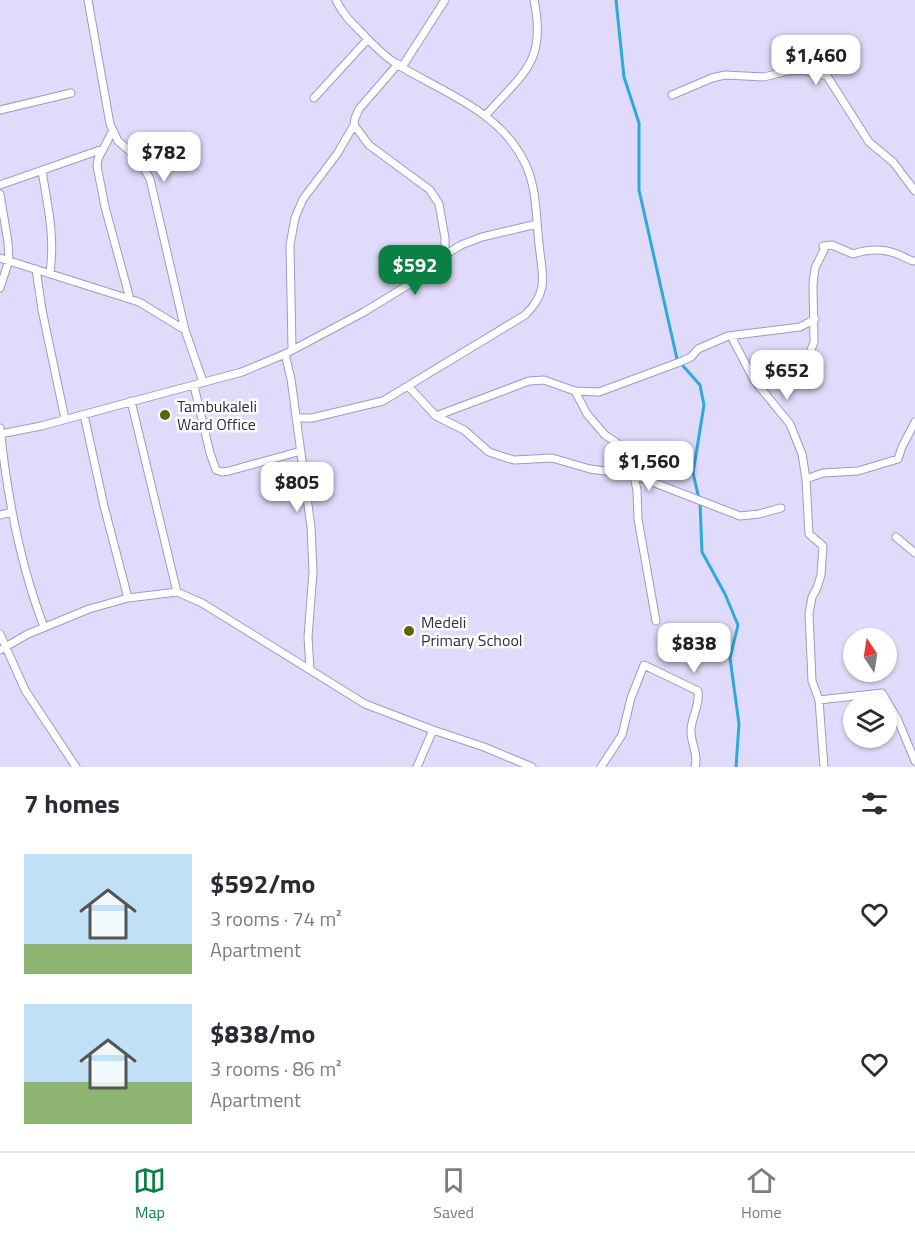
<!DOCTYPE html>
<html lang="en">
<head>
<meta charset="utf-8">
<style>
  :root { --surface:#fff; --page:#f7f7f7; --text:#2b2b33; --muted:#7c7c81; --line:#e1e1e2; --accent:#0b8043 }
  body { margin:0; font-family:"Titillium Web",sans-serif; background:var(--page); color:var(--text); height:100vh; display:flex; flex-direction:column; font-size:22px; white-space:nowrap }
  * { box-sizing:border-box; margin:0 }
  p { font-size:20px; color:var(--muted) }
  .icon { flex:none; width:33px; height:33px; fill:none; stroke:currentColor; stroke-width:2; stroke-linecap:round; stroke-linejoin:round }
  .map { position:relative; height:767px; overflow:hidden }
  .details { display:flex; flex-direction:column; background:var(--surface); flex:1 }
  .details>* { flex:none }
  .needle { width:39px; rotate:348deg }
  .fabs { position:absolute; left:843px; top:628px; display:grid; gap:12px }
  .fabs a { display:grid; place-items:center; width:54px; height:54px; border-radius:50%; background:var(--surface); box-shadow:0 2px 4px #0004; font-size:30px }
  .price { position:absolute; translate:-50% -51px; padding:0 14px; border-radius:12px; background:#fff; color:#222; font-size:20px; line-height:39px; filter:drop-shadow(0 2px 3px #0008) }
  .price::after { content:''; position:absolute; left:50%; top:36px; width:18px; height:14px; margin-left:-9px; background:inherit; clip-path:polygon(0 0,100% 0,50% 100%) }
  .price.current { background:var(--accent); color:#fff }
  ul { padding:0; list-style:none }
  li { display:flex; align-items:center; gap:18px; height:150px; padding:0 24px }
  li span { display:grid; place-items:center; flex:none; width:168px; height:120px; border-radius:0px; color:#555 }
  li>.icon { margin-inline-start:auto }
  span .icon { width:72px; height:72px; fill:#fffc; stroke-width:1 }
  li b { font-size:26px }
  h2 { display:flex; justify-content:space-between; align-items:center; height:72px; padding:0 24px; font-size:26px }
  .tab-bar { display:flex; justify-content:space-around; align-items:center; height:84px; border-top:2px solid var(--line); background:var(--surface); font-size:16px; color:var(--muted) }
  .tab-bar a { display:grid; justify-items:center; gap:3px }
  .tab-bar .current { color:var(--accent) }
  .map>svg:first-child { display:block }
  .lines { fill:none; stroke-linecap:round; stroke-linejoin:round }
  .stream { stroke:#2ea9dd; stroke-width:3 }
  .street-casing { stroke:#a098c7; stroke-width:9 }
  .street { stroke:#fff; stroke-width:7 }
  .poi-dot { fill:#606400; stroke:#fff; stroke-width:2 }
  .labels { text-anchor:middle; stroke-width:5; stroke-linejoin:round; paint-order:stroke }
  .poi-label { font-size:16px; fill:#312e41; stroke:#fff; text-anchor:start }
</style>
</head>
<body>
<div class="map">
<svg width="915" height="767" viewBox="0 0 915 767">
  <rect width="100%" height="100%" fill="#e0dbfa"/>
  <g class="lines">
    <!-- stream -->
    <path class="stream" d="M616 0 624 77 639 123V190L677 359 700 385 704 405 693 473 700 503 702 552 725 594 738 625 730 658 739 724 736 767"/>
    <!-- street casing -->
    <g class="street-casing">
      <path id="street" d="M88 0 110 124 118 141 138 158 150 179 185 330 203 382
        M398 64 359 109 355 118 354 125 369 145 430 190 439 204 445 238V255
        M402 67 445 0
        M672 95 712 78 725 75 764 77 788 71 803 70 827 76 869 142 893 162 915 191
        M314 98 368 39
        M0 110 71 93
        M486 115C523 73 547 62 534 0
        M112 132 98 159 97 166 105 207 130 299
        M42 171C48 208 55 235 50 273
        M0 185 103 149
        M0 194 8 242 9 260 0 288
        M0 258 139 302 185 330
        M36 269 42 310 65 419
        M731 336 754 380 790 424 802 454 806 479
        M292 348 290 245 295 218 303 199 337 154 354 125
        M285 354 291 379 311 527 313 572 308 637 310 669
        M819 373 810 363 809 355 814 342 813 285 815 268 824 250 823 246 832 245 853 254C868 249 882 248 897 254 904 256 908 261 915 261
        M194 386 210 453 216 470 222 472 229 471 301 451
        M408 386 436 416 464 430 489 452 504 457 514 460 552 458 590 469 634 475 740 516 759 514 781 508
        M575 391 587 414 605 435 623 447 630 458 637 490 638 519 656 621
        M131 401 177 592
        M84 415 104 506 128 598
        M436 416 529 381 544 380 575 391 599 392 680 362 691 357 698 349 728 336 800 327 815 319
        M296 418H312L383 401 525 315C550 291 542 275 539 244 536 217 537 188 525 163 500 111 444 93 398 65 384 56 372 44 361 32 350 21 342 13 336 0
        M0 428C7 495 20 564 44 627
        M0 434 41 426 242 372 285 354 364 312 413 282 445 255 461 245 482 237 537 224
        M0 515 12 512
        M896 537 915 553
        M0 634 25 690 76 767
        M0 650 28 634 89 609 128 598 177 592 202 603 365 704 433 730 484 747 532 767
        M819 700 882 693 897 718 915 761
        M417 767 433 730
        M601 767 622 735 631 698 644 665 698 691C700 706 692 716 691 729 690 743 699 753 695 767
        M824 767 819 700 812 681 809 614 812 597 817 588 821 575 823 546 809 534 806 479 823 473 858 471 898 459 902 447 915 422"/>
    </g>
    <!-- street -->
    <use href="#street" class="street"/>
  </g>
  <!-- markers -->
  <g class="poi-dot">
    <circle cx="165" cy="415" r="6"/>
    <circle cx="409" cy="631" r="6"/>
  </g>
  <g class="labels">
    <!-- poi labels -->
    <g class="poi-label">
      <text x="177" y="412">Tambukaleli<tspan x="177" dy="18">Ward Office</tspan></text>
      <text x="421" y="628">Medeli<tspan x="421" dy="18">Primary School</tspan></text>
    </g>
  </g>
</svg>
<div class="fabs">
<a><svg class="needle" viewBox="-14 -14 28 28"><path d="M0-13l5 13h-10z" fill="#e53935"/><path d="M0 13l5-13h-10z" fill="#7c7c81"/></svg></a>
<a><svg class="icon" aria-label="layers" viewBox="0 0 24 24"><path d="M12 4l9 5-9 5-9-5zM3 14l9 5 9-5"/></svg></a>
</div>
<b class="price" style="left:816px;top:86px">$1,460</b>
<b class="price" style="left:164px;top:183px">$782</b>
<b class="price current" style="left:415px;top:296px">$592</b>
<b class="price" style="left:787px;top:401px">$652</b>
<b class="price" style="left:649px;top:492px">$1,560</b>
<b class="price" style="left:297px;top:513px">$805</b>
<b class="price" style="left:694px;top:674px">$838</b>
</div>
<section class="details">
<h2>7 homes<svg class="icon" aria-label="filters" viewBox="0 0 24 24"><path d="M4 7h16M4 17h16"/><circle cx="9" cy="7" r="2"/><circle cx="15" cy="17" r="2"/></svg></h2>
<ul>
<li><span style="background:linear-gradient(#bfe0f5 75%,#8fb573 0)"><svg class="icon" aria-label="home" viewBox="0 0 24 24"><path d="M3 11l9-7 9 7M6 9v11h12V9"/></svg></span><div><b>$592/mo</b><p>3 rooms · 74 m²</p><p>Apartment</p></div><svg class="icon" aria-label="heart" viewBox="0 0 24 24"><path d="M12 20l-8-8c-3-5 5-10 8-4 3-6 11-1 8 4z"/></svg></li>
<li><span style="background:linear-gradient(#bfe0f5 65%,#8fb573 0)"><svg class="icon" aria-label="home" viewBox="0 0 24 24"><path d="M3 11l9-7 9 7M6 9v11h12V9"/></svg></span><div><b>$838/mo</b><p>3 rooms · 86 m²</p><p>Apartment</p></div><svg class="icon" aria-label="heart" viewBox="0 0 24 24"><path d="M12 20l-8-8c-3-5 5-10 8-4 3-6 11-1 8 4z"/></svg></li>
</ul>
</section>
<nav class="tab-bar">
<a class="current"><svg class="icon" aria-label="map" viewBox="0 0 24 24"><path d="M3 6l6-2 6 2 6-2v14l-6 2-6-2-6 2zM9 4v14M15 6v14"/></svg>Map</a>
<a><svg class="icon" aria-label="saved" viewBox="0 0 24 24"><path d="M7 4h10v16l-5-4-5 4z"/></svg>Saved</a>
<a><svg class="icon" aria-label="home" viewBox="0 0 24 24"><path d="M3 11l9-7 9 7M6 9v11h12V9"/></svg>Home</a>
</nav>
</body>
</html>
